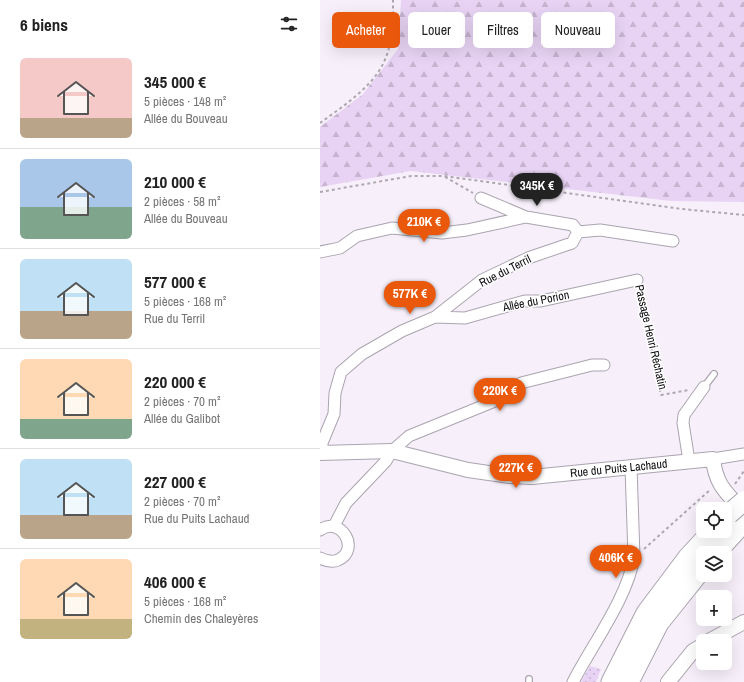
<!DOCTYPE html>
<html lang="fr">
<head>
<meta charset="utf-8">
<style>
  :root { --surface:#fff; --page:#f6f6f6; --text:#222; --muted:#767676; --line:#e0e0e0; --accent:#ea580c }
  body { margin:0; font-family:"Archivo Narrow",sans-serif; background:var(--page); color:var(--text); height:100vh; display:flex; flex-direction:column; font-size:15px; white-space:nowrap }
  * { box-sizing:border-box; margin:0 }
  p { font-size:13px; color:var(--muted) }
  .icon { flex:none; width:22px; height:22px; fill:none; stroke:currentColor; stroke-width:2; stroke-linecap:round; stroke-linejoin:round }
  .map { position:relative; flex:1; overflow:hidden }
  .side { display:flex; flex-direction:column; background:var(--surface); width:320px }
  .side>* { flex:none }
  .banner { position:absolute; left:12px; top:12px; width:352px; height:36px; display:flex; gap:8px }
  .fabs { position:absolute; left:376px; top:502px; display:grid; gap:8px }
  .fabs a { display:grid; place-items:center; width:36px; height:36px; border-radius:6px; background:var(--surface); box-shadow:0 4px 16px #0002; font-size:20px }
  .price { position:absolute; translate:-50% -34px; padding:0 9px; border-radius:14px; background:var(--accent); color:#fff; font-size:13px; line-height:26px; filter:drop-shadow(0 1px 2px #0008) }
  .price::after { content:''; position:absolute; left:50%; top:24px; width:12px; height:9px; margin-left:-6px; background:inherit; clip-path:polygon(0 0,100% 0,50% 100%) }
  .price.on { background:#222; color:#fff }
  ul { padding:0; list-style:none }
  li { display:flex; align-items:center; gap:12px; height:100px; padding:0 20px }
  li+li { border-top:1px solid var(--line) }
  li span { display:grid; place-items:center; flex:none; width:112px; height:80px; border-radius:6px; color:#555 }
  li>.icon { margin-inline-start:auto }
  span .icon { width:48px; height:48px; fill:#fffc; stroke-width:1 }
  li b { font-size:17px }
  h2 { display:flex; justify-content:space-between; align-items:center; height:48px; padding:0 20px; font-size:17px }
  .tag { padding:0 14px; border-radius:6px; background:var(--surface); box-shadow:0 4px 16px #0002; font-size:14px; line-height:36px }
  .tag.on { background:var(--accent); color:#fff }
  main { display:flex; flex:1; min-height:0 }
  .map>svg:first-child { display:block }
  .grass { fill:url(#grass-dots) }
  .forest { fill:url(#forest-firs) }
  .lines { fill:none; stroke-linecap:round; stroke-linejoin:round }
  .service-casing { stroke:#aba4af; stroke-width:8 }
  .minor-casing { stroke:#aba4af; stroke-width:13 }
  .tertiary-casing { stroke:#aba4af; stroke-width:16 }
  .trunk-casing { stroke:#aba4af; stroke-width:21 }
  .path { stroke:#ada8b0; stroke-width:2; stroke-dasharray:3 3; stroke-linecap:butt }
  .service { stroke:#fff; stroke-width:5.5 }
  .minor { stroke:#fff; stroke-width:11 }
  .tertiary { stroke:#fff; stroke-width:14 }
  .trunk { stroke:#fff; stroke-width:19 }
  .trunk-bridge-casing { stroke:#aba4af; stroke-width:21; stroke-linecap:butt }
  .trunk-bridge { stroke:#fff; stroke-width:19 }
  .labels { text-anchor:middle; stroke-width:3; stroke-linejoin:round; paint-order:stroke }
  .street-label { font-size:12px; fill:#0e0c0f; stroke:#fff }
</style>
</head>
<body>
<main>
<section class="side">
<h2>6 biens<svg class="icon" aria-label="filters" viewBox="0 0 24 24"><path d="M4 7h16M4 17h16"/><circle cx="9" cy="7" r="2"/><circle cx="15" cy="17" r="2"/></svg></h2>
<ul>
<li><span style="background:linear-gradient(#f6c9c9 75%,#b9a48a 0)"><svg class="icon" aria-label="home" viewBox="0 0 24 24"><path d="M3 11l9-7 9 7M6 9v11h12V9"/></svg></span><div><b>345 000 €</b><p>5 pièces · 148 m²</p><p>Allée du Bouveau</p></div></li>
<li><span style="background:linear-gradient(#a9c7e8 60%,#7fa58c 0)"><svg class="icon" aria-label="home" viewBox="0 0 24 24"><path d="M3 11l9-7 9 7M6 9v11h12V9"/></svg></span><div><b>210 000 €</b><p>2 pièces · 58 m²</p><p>Allée du Bouveau</p></div></li>
<li><span style="background:linear-gradient(#bfe0f5 65%,#b9a48a 0)"><svg class="icon" aria-label="home" viewBox="0 0 24 24"><path d="M3 11l9-7 9 7M6 9v11h12V9"/></svg></span><div><b>577 000 €</b><p>5 pièces · 168 m²</p><p>Rue du Terril</p></div></li>
<li><span style="background:linear-gradient(#ffd9b3 75%,#7fa58c 0)"><svg class="icon" aria-label="home" viewBox="0 0 24 24"><path d="M3 11l9-7 9 7M6 9v11h12V9"/></svg></span><div><b>220 000 €</b><p>2 pièces · 70 m²</p><p>Allée du Galibot</p></div></li>
<li><span style="background:linear-gradient(#bfe0f5 70%,#b9a48a 0)"><svg class="icon" aria-label="home" viewBox="0 0 24 24"><path d="M3 11l9-7 9 7M6 9v11h12V9"/></svg></span><div><b>227 000 €</b><p>2 pièces · 70 m²</p><p>Rue du Puits Lachaud</p></div></li>
<li><span style="background:linear-gradient(#ffd9b3 75%,#c2b280 0)"><svg class="icon" aria-label="home" viewBox="0 0 24 24"><path d="M3 11l9-7 9 7M6 9v11h12V9"/></svg></span><div><b>406 000 €</b><p>5 pièces · 168 m²</p><p>Chemin des Chaleyères</p></div></li>
</ul>
</section>
<div class="map">
<svg width="424" height="682" viewBox="0 0 424 682">
  <defs>
    <pattern id="grass-dots" width="8" height="8" patternUnits="userSpaceOnUse"><rect width="8" height="8" fill="#e8d3f4"/><path d="M2 2h.1M6 6h.1" fill="none" stroke="#c6b4d0" stroke-width="1.8" stroke-linecap="round"/></pattern>
    <pattern id="forest-firs" width="22" height="20" patternUnits="userSpaceOnUse"><rect width="22" height="20" fill="#e8d3f4"/><path d="M5 1l3.5 6h-7zM16 11l3.5 6h-7z" fill="#c6b4d0"/></pattern>
  </defs>
  <rect width="100%" height="100%" fill="#f7f0fb"/>
  <!-- grass -->
  <path class="grass" d="M270 666 281 669 276 682H261Z"/>
  <!-- forest -->
  <path class="forest" d="M81 0H424V202L351 201 91 171 0 187V127L43 94 78 49Z"/>
  <g class="lines">
    <!-- service casing -->
    <g class="service-casing">
      <path id="service" d="M384 387 394 374
        M209 682V679"/>
    </g>
    <!-- minor casing -->
    <g class="minor-casing">
      <path id="minor" d="M161 198 206 217 253 225 258 232
        M258 232 280 230 353 241
        M0 252 20 248 37 236 72 228 122 233 147 230 206 217
        M115 317 145 318 205 301H221L317 280
        M2 453V443L14 414 15 393 21 372 42 354 82 331 115 317 162 280 208 258 252 243 258 232
        M393 459 424 454
        M369 461 363 423 364 415 384 387
        M14 526 26 503 66 461 72 451 89 436 175 401 201 383 272 365H284
        M0 530C21 515 41 550 18 560 12 563 6 561 0 558
        M253 682C272 645 308 597 314 557L311 467"/>
    </g>
    <!-- tertiary casing -->
    <g class="tertiary-casing">
      <g id="tertiary">
        <path id="s1" d="M0 453 72 451 148 470 190 476 212 477 393 459C396 486 407 493 424 512"/>
        <path d="M389 641 424 622"/>
        <path d="M348 682 373 651 383 645"/>
      </g>
    </g>
    <!-- trunk casing -->
    <g class="trunk-casing">
      <path id="trunk" d="M396 553 424 522
        M291 682 326 613 368 557 392 531
        M309 682 339 623 383 568"/>
    </g>
    <!-- path -->
    <path class="path" d="M0 123C22 107 51 88 63 64 73 44 73 21 73 0
      M125 177 153 193
      M0 192 91 176H124L362 209 424 215
      M319 289 341 395 369 390
      M415 484 424 471
      M324 549 391 489"/>
    <!-- service -->
    <use href="#service" class="service"/>
    <!-- minor -->
    <use href="#minor" class="minor"/>
    <!-- tertiary -->
    <use href="#tertiary" class="tertiary"/>
    <!-- trunk -->
    <use href="#trunk" class="trunk"/>
    <!-- trunk-bridge casing -->
    <g class="trunk-bridge-casing">
      <path id="trunk-bridge" d="M409 514 424 501"/>
    </g>
    <!-- trunk-bridge -->
    <use href="#trunk-bridge" class="trunk-bridge"/>
  </g>
  <g class="labels">
    <!-- street labels -->
    <g class="street-label">
      <text transform="translate(185 271) rotate(-27)" y="4">Rue du Terril</text>
      <text transform="translate(216 301) rotate(-11)" y="4">Allée du Porion</text>
      <text transform="translate(331 337) rotate(77)" y="4">Passage Henri Réchatin</text>
      <text dy="4" stroke="none"><textPath href="#s1" startOffset="302">Rue du Puits Lachaud</textPath></text>
    </g>
  </g>
</svg>
<div class="fabs">
<a><svg class="icon" aria-label="locate" viewBox="0 0 24 24"><circle cx="12" cy="12" r="6"/><path d="M12 2v4M12 18v4M2 12h4M18 12h4"/></svg></a>
<a><svg class="icon" aria-label="layers" viewBox="0 0 24 24"><path d="M12 4l9 5-9 5-9-5zM3 14l9 5 9-5"/></svg></a>
<a>+</a>
<a>−</a>
</div>
<b class="price on" style="left:217px;top:207px">345K €</b>
<b class="price" style="left:104px;top:243px">210K €</b>
<b class="price" style="left:90px;top:315px">577K €</b>
<b class="price" style="left:180px;top:412px">220K €</b>
<b class="price" style="left:196px;top:489px">227K €</b>
<b class="price" style="left:296px;top:579px">406K €</b>
<div class="banner">
<a class="tag on">Acheter</a>
<a class="tag">Louer</a>
<a class="tag">Filtres</a>
<a class="tag">Nouveau</a>
</div>
</div>
</main>
</body>
</html>
